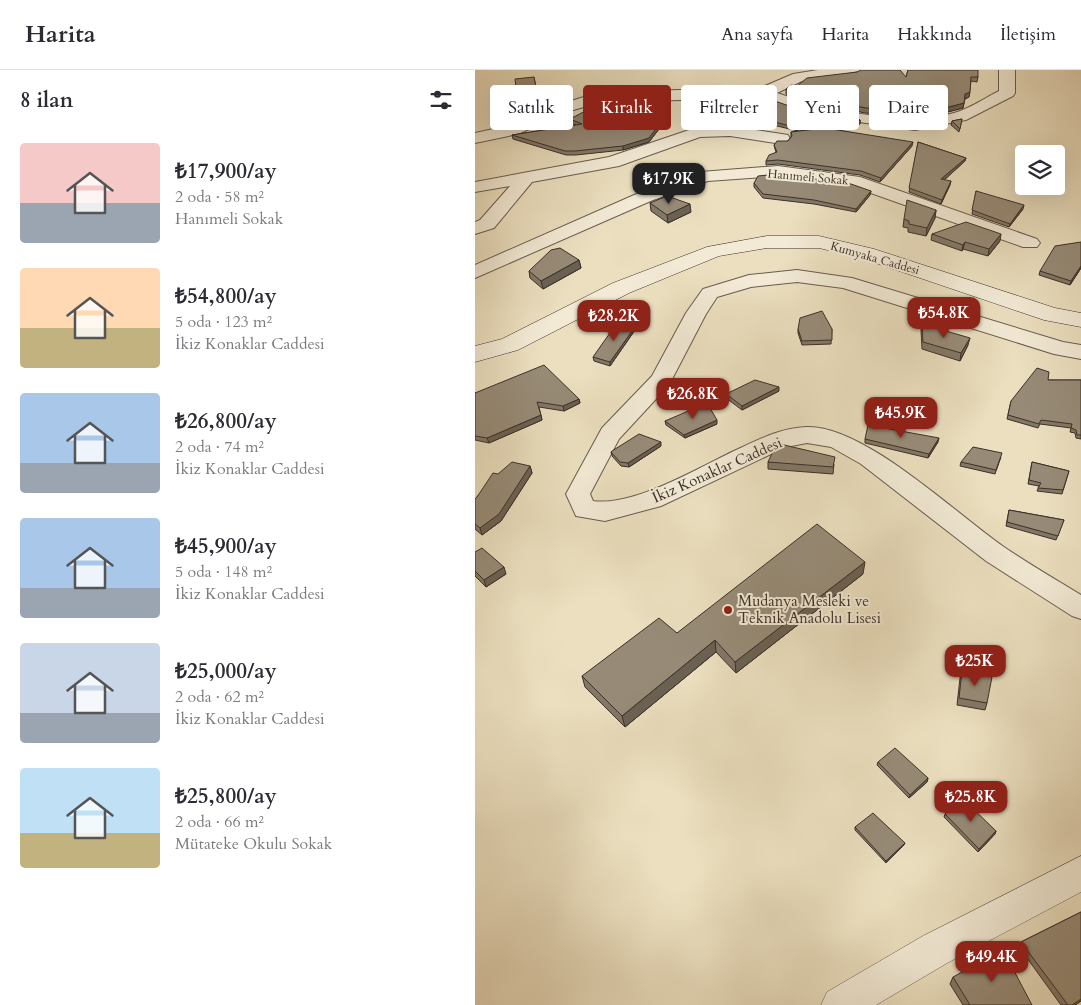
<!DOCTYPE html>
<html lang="tr">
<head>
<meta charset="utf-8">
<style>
  :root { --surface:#fff; --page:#f2f2f3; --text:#2b2b33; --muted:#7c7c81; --line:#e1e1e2; --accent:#8f2418 }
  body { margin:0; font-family:Cardo,serif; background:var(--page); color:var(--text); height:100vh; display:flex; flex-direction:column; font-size:19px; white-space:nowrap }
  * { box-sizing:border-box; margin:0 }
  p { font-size:16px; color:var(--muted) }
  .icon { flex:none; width:28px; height:28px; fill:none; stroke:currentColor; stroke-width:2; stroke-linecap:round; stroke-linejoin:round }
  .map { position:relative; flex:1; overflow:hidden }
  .panel { display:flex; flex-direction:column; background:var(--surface); width:475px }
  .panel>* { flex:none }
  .guide { position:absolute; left:15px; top:15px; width:475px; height:45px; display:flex; gap:10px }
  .tools { position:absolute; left:540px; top:75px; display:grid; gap:10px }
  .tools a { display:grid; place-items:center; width:50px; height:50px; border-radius:5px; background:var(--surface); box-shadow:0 5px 20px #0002; font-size:25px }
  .price { position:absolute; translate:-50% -42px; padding:0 11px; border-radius:10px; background:var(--accent); color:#fff; font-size:16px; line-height:32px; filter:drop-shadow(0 1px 2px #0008) }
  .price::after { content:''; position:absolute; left:50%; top:30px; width:15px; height:11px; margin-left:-8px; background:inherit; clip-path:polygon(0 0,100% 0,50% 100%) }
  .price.current { background:#222; color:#fff }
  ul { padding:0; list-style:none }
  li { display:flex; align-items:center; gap:15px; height:125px; padding:0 20px }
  li span { display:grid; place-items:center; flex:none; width:140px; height:100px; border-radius:5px; color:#555 }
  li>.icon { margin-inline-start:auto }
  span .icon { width:60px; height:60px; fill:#fffc; stroke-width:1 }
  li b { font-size:21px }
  h2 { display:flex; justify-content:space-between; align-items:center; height:60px; padding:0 20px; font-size:21px }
  .tag { padding:0 18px; border-radius:5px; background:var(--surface); box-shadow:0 5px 20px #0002; font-size:18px; line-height:45px }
  .tag.current { background:var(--accent); color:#fff }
  header { display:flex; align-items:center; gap:30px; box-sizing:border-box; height:70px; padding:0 25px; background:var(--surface); border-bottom:1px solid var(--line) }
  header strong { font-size:24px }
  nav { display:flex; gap:28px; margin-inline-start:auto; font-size:18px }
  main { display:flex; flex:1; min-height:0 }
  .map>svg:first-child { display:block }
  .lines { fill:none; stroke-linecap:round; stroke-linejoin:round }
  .minor-casing { stroke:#685c4e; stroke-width:2 }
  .tertiary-casing { stroke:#685c4e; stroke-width:1 }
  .secondary-casing { stroke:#3c3029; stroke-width:1 }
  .minor { fill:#f2ead5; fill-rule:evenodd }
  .tertiary { fill:#f2ead5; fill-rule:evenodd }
  .secondary { fill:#f2ead5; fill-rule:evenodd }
  .wall { fill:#827866; stroke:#3c3029 }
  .shaded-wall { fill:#6a6153; stroke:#3c3029 }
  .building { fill:#978b77; stroke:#3c3029 }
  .poi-dot { fill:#8f2418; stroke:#f2ead5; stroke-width:2 }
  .labels { text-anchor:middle; stroke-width:4; stroke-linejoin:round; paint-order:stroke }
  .far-street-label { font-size:12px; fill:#3c3029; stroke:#f2ead5 }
  .street-label { font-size:15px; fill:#3c3029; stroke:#f2ead5 }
  .poi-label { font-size:15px; fill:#3c3029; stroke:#f2ead5; text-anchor:start }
</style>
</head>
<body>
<header>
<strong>Harita</strong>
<nav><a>Ana sayfa</a><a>Harita</a><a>Hakkında</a><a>İletişim</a></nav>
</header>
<main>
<section class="panel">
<h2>8 ilan<svg class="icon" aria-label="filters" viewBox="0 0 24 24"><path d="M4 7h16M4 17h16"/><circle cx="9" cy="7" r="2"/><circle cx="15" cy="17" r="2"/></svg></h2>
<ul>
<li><span style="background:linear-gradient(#f6c9c9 60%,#9aa5b1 0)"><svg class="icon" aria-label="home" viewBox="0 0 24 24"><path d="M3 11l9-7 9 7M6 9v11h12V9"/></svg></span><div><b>₺17,900/ay</b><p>2 oda · 58 m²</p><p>Hanımeli Sokak</p></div></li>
<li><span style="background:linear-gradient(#ffd9b3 60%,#c2b280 0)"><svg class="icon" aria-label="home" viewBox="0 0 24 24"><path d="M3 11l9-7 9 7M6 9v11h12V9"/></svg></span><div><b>₺54,800/ay</b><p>5 oda · 123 m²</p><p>İkiz Konaklar Caddesi</p></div></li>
<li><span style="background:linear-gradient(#a9c7e8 70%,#9aa5b1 0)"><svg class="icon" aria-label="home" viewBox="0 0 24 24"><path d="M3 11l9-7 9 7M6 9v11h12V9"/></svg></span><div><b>₺26,800/ay</b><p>2 oda · 74 m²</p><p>İkiz Konaklar Caddesi</p></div></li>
<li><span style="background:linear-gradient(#a9c7e8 70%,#9aa5b1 0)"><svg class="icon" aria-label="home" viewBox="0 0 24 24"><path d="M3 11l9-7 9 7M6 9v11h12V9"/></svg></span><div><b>₺45,900/ay</b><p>5 oda · 148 m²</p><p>İkiz Konaklar Caddesi</p></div></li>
<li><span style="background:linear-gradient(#c9d6e8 70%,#9aa5b1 0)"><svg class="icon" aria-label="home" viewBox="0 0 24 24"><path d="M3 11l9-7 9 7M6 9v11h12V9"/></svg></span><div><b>₺25,000/ay</b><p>2 oda · 62 m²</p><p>İkiz Konaklar Caddesi</p></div></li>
<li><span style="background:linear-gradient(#bfe0f5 65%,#c2b280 0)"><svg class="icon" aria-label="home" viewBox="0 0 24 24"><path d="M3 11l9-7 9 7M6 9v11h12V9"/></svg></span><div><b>₺25,800/ay</b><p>2 oda · 66 m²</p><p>Mütateke Okulu Sokak</p></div></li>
</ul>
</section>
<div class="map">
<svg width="606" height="935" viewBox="0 0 606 935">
  <rect width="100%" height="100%" fill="#ebdfbf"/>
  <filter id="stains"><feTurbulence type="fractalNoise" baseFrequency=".004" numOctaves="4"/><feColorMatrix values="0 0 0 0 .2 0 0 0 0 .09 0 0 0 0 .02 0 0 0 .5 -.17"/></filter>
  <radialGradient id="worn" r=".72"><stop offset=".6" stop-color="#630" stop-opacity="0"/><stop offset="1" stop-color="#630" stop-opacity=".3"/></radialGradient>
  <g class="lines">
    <!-- minor casing -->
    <g class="minor-casing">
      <path id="minor" d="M343 0H390L382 5 327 11 302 23C350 40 430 57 479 43 494 39 510 28 524 21V0H540V23L538 26 491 50 440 60 335 45 286 28 126 32 95 41 43 64 0 73V63L32 56 83 35 125 22 285 18 318 4Z
        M255 56 307 64 313 65 315 69 313 73 307 74 255 66 225 67 144 96 57 112 19 158 0 164V152L5 150 35 116 0 122V112L134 87 223 57Z
        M303 96 385 107 562 169 565 173 562 177H548L376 116 303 106 233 111 178 130 0 208V195L166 122 225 102Z
        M322 200 377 208 588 272 606 275V289L579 284 368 218 322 212 276 217 242 227 231 244 194 315 144 369 115 424 118 431C158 437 223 398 259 381 283 370 305 358 331 357 388 354 481 444 529 477 554 494 580 509 606 525V549L597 546 511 491 386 394 356 377 332 373 311 377 186 436 130 451 101 446 91 424 127 358 177 306 211 243 228 219 274 205Z"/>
    </g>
    <!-- tertiary casing -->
    <g class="tertiary-casing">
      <path id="tertiary" d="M606 786V822L474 892 401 935H346L352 922 448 866Z"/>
    </g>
    <!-- secondary casing -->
    <g class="secondary-casing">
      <path id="secondary" d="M292 166H344L399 179 580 238 606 243V257L569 250 386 188 344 178H292L244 186 154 223 43 280 0 292V276L27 269 138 213 232 177Z"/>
    </g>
    <!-- minor -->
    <use href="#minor" class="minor"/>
    <!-- tertiary -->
    <use href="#tertiary" class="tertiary"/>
    <!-- secondary -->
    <use href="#secondary" class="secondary"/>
  </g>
  <!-- wall -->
  <path class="wall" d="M433 0 503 7 502 12 496 11 494 27 490 29 488 38 465 44 437 46 390 43 343 33 311 24V19L322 16 382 2 431 7Z
    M59 7 65 40 43 33 42 26Z
    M132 40 184 59 174 72 148 80 101 85H91L38 69 37 65 101 55 96 53 95 49Z
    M334 43 385 50V54L354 58 437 76 405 112 385 105 303 94 291 95V91L301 82 300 79 299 75 313 71 316 67V62L323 61 277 50V46Z
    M487 49 484 62 476 55 477 51Z
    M443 72 491 88 490 91 469 110 475 115 466 134 434 122Z
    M279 113 396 121 395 125 381 142 339 134 288 128 279 117Z
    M501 121 548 139 534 157 497 144Z
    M175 133 216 142 193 153 176 141Z
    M461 140 460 148 451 166 433 162V158L428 157 429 149Z
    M457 164 525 171 513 186 488 179 487 181 456 170Z
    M104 190 106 198 68 219 55 208 54 201Z
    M606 198 595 215 564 205 565 201Z
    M447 254 493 275 485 291 447 279 446 261Z
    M160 257V260L135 296 119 291 118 287Z
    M323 259H357L356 274 327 275 323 263Z
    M573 310H606V369L601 368 600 363 595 362 596 358 565 354 563 358 532 349 536 331Z
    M304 321 267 340 251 328V324Z
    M0 323 104 329 105 333 89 341 64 337 67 350 14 373 0 370Z
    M190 351 242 354 210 368 191 355Z
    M390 369 463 372 453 388 390 373Z
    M186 376 154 397 146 396 137 386 136 382Z
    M526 387 520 404 485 396 486 392Z
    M293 392 359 394 358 404 293 399Z
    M557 392 594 401 587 424 562 421 564 416 553 414Z
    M55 396 57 403 26 451 7 465 0 459V429L23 404Z
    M534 440 589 450 581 470 531 456Z
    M0 482 31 504 11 517 0 506Z
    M388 504 261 603 241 582 150 657 110 617 107 606 202 563Z
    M487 601 512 633 510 640 482 635 485 608Z
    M403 692 453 708 452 712 434 728 402 695Z
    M470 744 521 761 520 764 503 782 469 747Z
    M380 757 429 775 411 793 380 760Z
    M606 842V931L600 935H586L544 877 546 872Z
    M478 907 557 935H488L475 914Z"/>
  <!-- shaded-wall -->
  <path class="shaded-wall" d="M495 22 494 27 490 29V24Z
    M489 33 488 38 465 44 466 39Z
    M385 50V54L326 62V59Z
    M184 55V59L174 72 148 80V76Z
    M438 72 437 76 405 112 406 108Z
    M491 88 490 91 466 113V109Z
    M476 111 475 115 466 134 467 130Z
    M396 121 395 125 381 142V139Z
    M215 134 216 142 193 153 192 145Z
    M549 135 548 139 534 157 535 154Z
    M461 140 460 148 451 166 452 158Z
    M526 164 525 171 513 186 514 179Z
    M490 172 488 179 487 181 488 175Z
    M104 190 106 198 68 219 66 211Z
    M606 196V198L595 215 596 211Z
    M160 257V260L135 296V292Z
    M495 268 493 275 485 291 486 283Z
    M304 317V321L267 340V336Z
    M104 329 105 333 89 341 88 336Z
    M66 345 67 350 14 373 12 368Z
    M242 350V354L210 368 209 365Z
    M464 368 463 372 453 388 454 384Z
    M186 372V376L154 397 153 393Z
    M55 396 57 403 26 451 7 465 5 458Z
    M390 492 388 504 261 603 260 592Z
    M29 497 31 504 11 517 9 510Z
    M240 570 241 582 150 657 147 646Z
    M453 708 452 712 434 728 435 725Z
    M521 761 520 764 503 782 504 779Z
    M430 773 429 775 411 793V791Z
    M606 929V931L600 935H597Z"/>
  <!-- building -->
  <path class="building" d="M386 0H425L431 7 433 0H503V7H496L495 22 490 24 489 33 466 39 438 42 391 38 344 29 311 19 316 15 322 16 332 8 382 2Z
    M59 7 64 33 42 26 40 9Z
    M297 30 334 43 385 50 326 59 277 46Z
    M156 32 184 55 174 68 148 76 100 81H90L37 65 107 54 95 49 120 36H125L132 40Z
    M487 49 485 59 477 51Z
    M350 58 438 72 406 108 386 101 303 90 291 91 294 85 302 82 299 75 302 71H313L317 66 316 62Z
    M443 72 491 88 466 109 476 111 467 130 434 118Z
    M303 104 376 114 396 121 381 139 339 130 288 124 279 113 283 106Z
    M501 121 549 135 535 154 497 140Z
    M192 126 215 134 192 145 175 133Z
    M432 130 461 140 452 158 434 154V151L429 149Z
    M491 152 526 164 514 179 490 172 488 175 457 164Z
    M606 172V196L596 211 565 201 580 176Z
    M85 178 104 190 66 211 54 201 76 180Z
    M347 241 357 259V270L327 271 323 259 325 248Z
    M142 253 160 257 135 292 118 287Z
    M447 254 495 268 486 283 448 272Z
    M69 295 104 329 88 336 62 332 66 345 12 368 0 366V323Z
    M562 298 574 302 573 310H606V365H602L601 360 596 358 597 354 566 350 564 354 533 345 536 331Z
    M280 310 304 317 267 336 251 324Z
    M232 333 242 350 209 365 190 351Z
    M393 355 464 368 454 384 390 369Z
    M164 364 186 372 153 393 145 392 136 382 137 381Z
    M305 374 360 387 358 397 293 392 300 377Z
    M498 377 527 383 521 400 486 392Z
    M37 392 55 396 24 444 5 458 0 454V429L2 427 18 403 23 404Z
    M557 392 594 401 588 420 563 418 566 413 554 410Z
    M534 440 589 450 583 466 532 452Z
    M342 454 390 492 260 592 240 570 147 646 107 606 184 548 202 563Z
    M7 478 29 497 9 510 0 501V482Z
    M487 601 517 607 512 633 484 628Z
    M420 678 453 708 435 725 403 692Z
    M488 729 521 761 504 779 470 744Z
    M398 743 430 773 411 791 380 757Z
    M606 842V929L597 935H593L546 872Z
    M528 880 557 935H495L478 907Z"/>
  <!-- markers -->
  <circle class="poi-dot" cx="253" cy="540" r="5"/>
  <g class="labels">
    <!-- far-street labels -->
    <g class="far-street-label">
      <text transform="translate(333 107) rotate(5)" y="4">Hanımeli Sokak</text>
      <text transform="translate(400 188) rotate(16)" y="4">Kumyaka Caddesi</text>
    </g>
    <!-- street labels -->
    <g class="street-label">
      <text transform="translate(242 400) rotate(-24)" y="5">İkiz Konaklar Caddesi</text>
    </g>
    <!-- poi labels -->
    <g class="poi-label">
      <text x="263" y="536">Mudanya Mesleki ve<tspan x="263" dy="17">Teknik Anadolu Lisesi</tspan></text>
    </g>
  </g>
  <rect width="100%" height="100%" filter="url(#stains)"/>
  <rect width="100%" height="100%" fill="url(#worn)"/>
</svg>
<div class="tools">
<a><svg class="icon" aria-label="layers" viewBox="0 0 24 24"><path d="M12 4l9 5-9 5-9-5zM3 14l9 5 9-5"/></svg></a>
</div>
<b class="price current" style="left:194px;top:135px">₺17.9K</b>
<b class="price" style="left:469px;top:269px">₺54.8K</b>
<b class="price" style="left:139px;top:272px">₺28.2K</b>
<b class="price" style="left:218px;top:350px">₺26.8K</b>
<b class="price" style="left:426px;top:369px">₺45.9K</b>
<b class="price" style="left:500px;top:617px">₺25K</b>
<b class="price" style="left:496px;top:753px">₺25.8K</b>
<b class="price" style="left:517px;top:913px">₺49.4K</b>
<div class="guide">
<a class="tag">Satılık</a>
<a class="tag current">Kiralık</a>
<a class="tag">Filtreler</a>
<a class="tag">Yeni</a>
<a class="tag">Daire</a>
</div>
</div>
</main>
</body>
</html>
